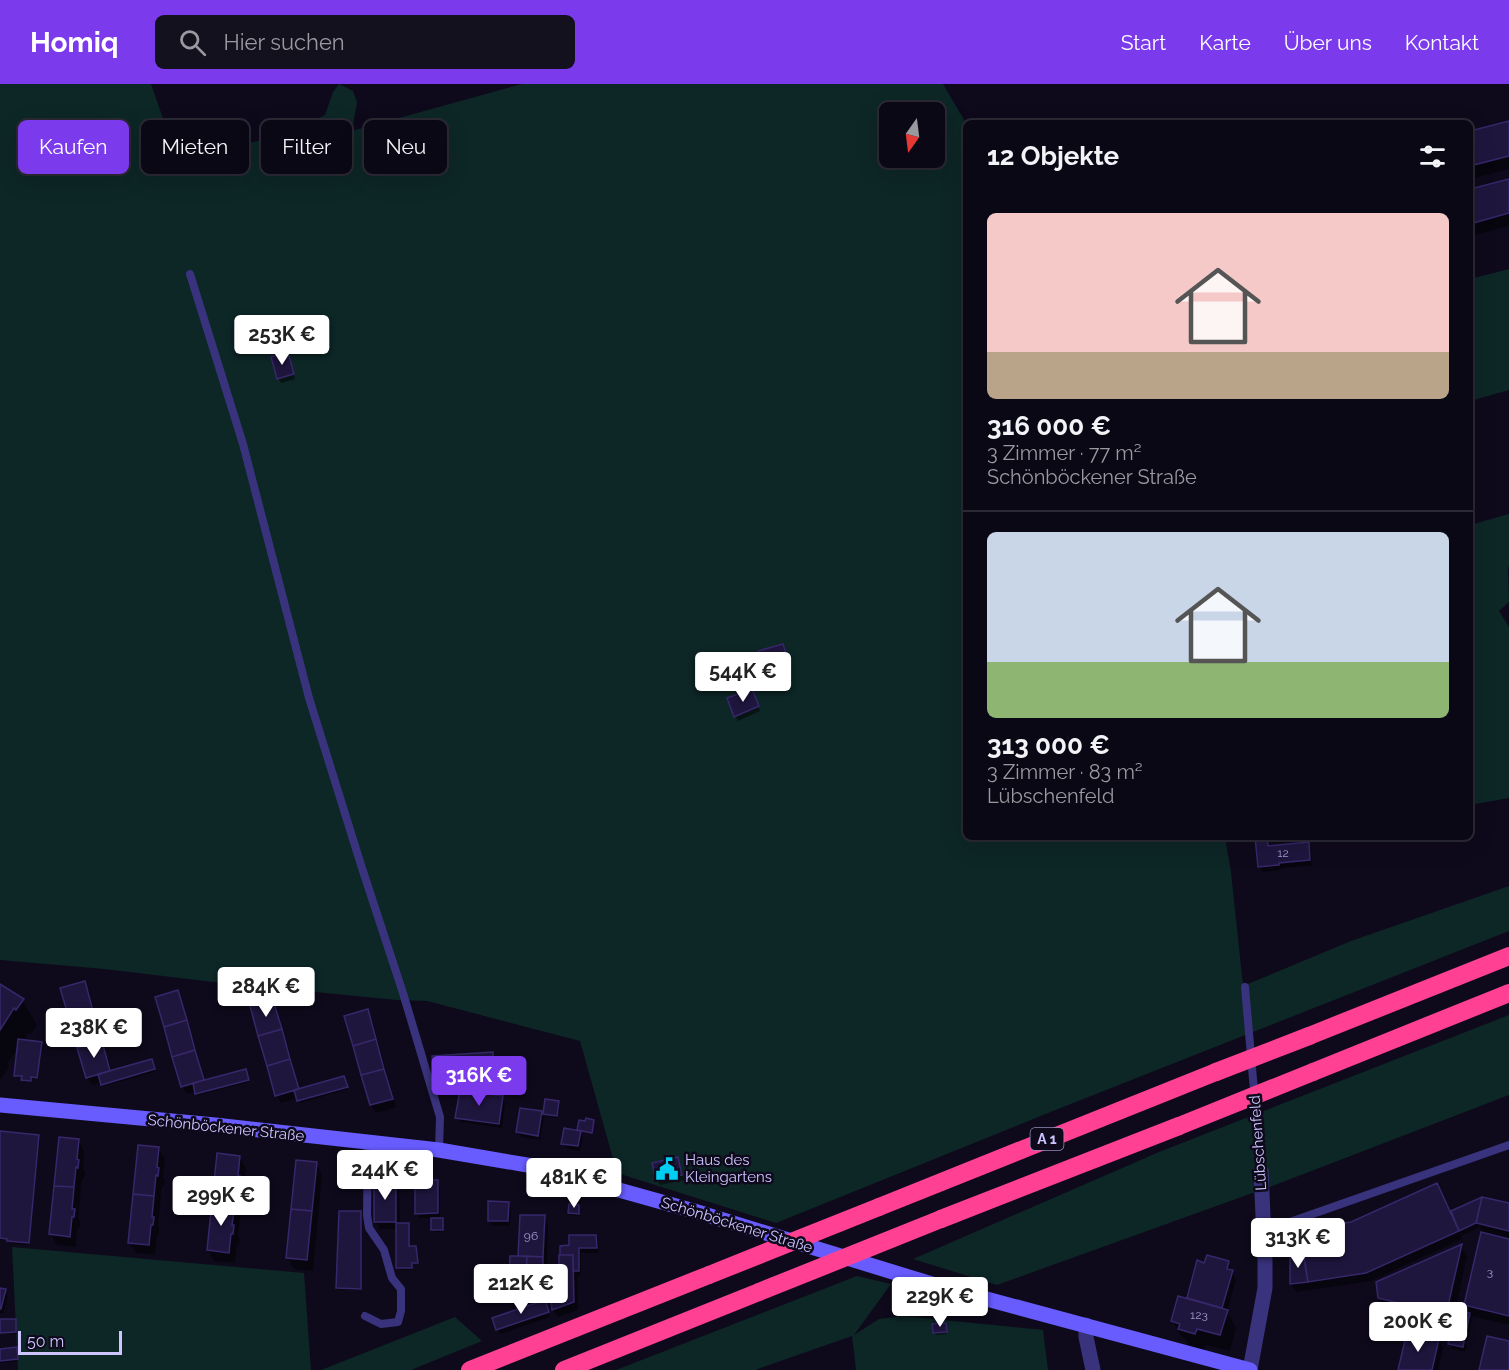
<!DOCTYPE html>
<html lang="de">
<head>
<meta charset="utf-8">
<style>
  :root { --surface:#0a0815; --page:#13111e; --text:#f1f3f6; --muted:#999aa0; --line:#2a2934; --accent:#7c3aed }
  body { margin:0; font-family:Raleway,sans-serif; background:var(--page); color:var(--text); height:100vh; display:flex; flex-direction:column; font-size:22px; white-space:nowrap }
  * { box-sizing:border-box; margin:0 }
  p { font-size:20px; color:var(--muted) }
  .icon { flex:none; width:33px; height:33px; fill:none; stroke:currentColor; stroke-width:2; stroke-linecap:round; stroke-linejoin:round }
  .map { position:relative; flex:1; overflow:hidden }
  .panel { position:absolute; left:963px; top:36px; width:510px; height:720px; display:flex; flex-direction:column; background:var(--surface); border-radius:9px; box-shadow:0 6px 24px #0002,0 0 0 2px var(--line) }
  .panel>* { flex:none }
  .guide { position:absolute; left:18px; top:36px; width:570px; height:54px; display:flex; gap:12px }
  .needle { width:39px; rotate:194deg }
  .controls { position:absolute; left:879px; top:18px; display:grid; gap:12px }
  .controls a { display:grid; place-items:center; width:66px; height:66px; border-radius:9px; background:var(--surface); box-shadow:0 6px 24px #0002,0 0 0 2px var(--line); font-size:30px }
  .scale { position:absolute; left:18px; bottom:15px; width:104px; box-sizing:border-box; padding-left:6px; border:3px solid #cec5ff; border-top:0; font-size:16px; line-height:21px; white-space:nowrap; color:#cec5ff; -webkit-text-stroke:4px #0e0a1c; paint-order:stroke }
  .price { position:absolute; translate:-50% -51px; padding:0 14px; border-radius:6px; background:#fff; color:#222; font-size:20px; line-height:39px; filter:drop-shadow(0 2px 3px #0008) }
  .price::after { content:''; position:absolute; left:50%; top:36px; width:18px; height:14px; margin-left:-9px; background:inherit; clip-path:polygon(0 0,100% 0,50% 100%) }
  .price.active { background:var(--accent); color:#fff }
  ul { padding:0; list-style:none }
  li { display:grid; align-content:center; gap:12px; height:318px; padding:0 24px }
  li+li { border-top:2px solid var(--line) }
  li span { display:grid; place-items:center; height:186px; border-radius:9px; color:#555 }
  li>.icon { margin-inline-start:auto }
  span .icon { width:108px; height:108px; fill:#fffc; stroke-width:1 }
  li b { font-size:26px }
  h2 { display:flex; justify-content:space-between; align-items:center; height:72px; padding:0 24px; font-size:26px }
  .tag { padding:0 21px; border-radius:9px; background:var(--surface); box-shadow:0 6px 24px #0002,0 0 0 2px var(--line); font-size:21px; line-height:54px }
  .tag.active { background:var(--accent); color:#fff }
  header { display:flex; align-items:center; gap:36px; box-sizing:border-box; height:84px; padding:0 30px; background:var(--accent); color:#fff }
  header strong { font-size:28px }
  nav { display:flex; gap:33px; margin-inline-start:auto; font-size:21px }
  .search { width:420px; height:54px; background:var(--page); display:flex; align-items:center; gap:15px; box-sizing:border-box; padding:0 21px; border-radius:9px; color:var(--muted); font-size:22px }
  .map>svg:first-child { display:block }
  .green { fill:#0d2626; fill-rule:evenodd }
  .shadow { fill:#0007 }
  .building { fill:#1f163e; stroke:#37276b; stroke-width:1.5 }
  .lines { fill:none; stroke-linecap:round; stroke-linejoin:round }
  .lane { stroke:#39337d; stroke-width:8 }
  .street { stroke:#39337d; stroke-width:15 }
  .secondary { stroke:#685cff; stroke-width:15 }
  .highway { stroke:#ff4093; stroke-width:18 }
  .highway-bridge { stroke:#ff4093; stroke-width:18 }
  .labels { text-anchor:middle; stroke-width:5; stroke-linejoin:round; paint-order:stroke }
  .number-label { font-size:12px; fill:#a299cf }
  .shield { fill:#0e0a1c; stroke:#948dbb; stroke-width:1.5 }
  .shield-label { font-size:14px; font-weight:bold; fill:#cec5ff }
  .street-label { font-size:15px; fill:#cec5ff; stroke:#0e0a1c }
  .poi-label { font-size:15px; fill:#cec5ff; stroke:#0e0a1c; text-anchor:start }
</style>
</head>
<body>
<header>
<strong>Homiq</strong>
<div class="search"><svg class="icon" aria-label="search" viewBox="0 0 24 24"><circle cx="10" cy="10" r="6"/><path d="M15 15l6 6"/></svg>Hier suchen</div>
<nav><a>Start</a><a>Karte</a><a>Über uns</a><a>Kontakt</a></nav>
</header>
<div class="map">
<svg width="1509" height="1286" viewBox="0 0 1509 1286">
  <rect width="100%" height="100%" fill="#0e0a1c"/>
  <!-- green -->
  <path class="green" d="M0 0H151L172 60 183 76 210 70 290 48 325 31 333 8 339 0 353 7 357 18 352 47 522 0H943L966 39V753H1225L1231 788 1243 902 1351 857 1509 802V847L1053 1027 776 1139 617 1089 580 957 427 917 397 916 222 899 104 885 0 876ZM890 28H934V74H890Z
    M1509 185V306L1470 317V195Z
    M1509 430V482L1508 484 1509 518 1499 527 1509 543V714L1470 721V441Z
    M1509 931V1011L1275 1101 997 1201 913 1175 1159 1068Z
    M12 1163 304 1189 311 1286H18Z
    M857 1192 891 1200 854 1251 879 1235 904 1232 1043 1246 1048 1286H856L852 1252 755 1286H616Z
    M455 1233 482 1257 411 1286H321Z"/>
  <!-- shadow -->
  <path class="shadow" d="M1509 38V85L1470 95V49Z
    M1509 96V142L1470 152V107Z
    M290 275 295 295 281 299 278 294Z
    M782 562 787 575 765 581 762 576Z
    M754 611 760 627 738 637 735 632Z
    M1257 753H1267L1269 764 1308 760 1311 765 1312 781 1281 784V786L1262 788 1260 782Z
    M84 899 89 907 112 988 152 978 155 988 103 1002 102 998 92 1001 87 993Z
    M0 901 22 916 37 941 31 950 29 948 23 957 42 959 43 961 37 995H32V998L24 997 23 994 16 993 15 991 18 964 7 980 9 983 1 995 0 994Z
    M177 908 182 916 205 997 246 988 249 998 198 1011 196 1007 187 1010 182 1002Z
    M272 917 277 925 300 1006 345 996 348 1005 300 1019 298 1014 281 1019 277 1011Z
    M367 927 372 935 396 1023 376 1029 371 1021Z
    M492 970 494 981 435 985 434 983Z
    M518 979 519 981 516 1007 507 1005 506 1003Z
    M502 1014 505 1019 502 1044 460 1038 457 1033Z
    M546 1017 558 1019 560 1021 557 1034 544 1031Z
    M541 1029 544 1034 540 1056 521 1053 518 1048Z
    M0 1048 38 1052 40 1054 29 1161 10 1159 8 1156H0Z
    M580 1048 583 1053 580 1067 566 1064 563 1059Z
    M78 1056 84 1067 83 1085 85 1088 84 1094H82L78 1134 80 1137V1144H77L76 1163 57 1161 51 1150Z
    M158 1064 165 1075 163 1093 165 1096 164 1102H162L158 1142 159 1145V1152L157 1151 155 1171 136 1169 129 1158Z
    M239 1073 246 1084 244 1101 246 1104 245 1110 243 1109 238 1151 240 1154 239 1160H237L235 1179 214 1177 208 1166Z
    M677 1074 680 1079 684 1096 660 1101 657 1096Z
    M316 1079 322 1091 313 1187 294 1185 288 1174Z
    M395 1098 399 1106 400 1141H408L410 1164 416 1166 418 1180H412V1186H399L398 1184V1145H380L376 1137Z
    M437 1098 440 1103V1136L443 1137V1148H434L432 1134H419L416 1129Z
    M1437 1101 1450 1129 1481 1115 1509 1121V1241L1470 1232 1472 1236 1465 1268 1453 1265 1450 1260 1454 1242 1386 1225 1380 1214 1461 1162 1467 1172 1455 1227 1471 1231 1465 1221 1482 1148 1478 1140V1144L1461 1152 1462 1155 1371 1197 1296 1208 1291 1200 1292 1172 1305 1170 1352 1140Z
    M508 1119 511 1124 510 1142H492L489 1136Z
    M579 1122 580 1124 579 1132 571 1131 569 1129Z
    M361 1130V1206H338L337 1204Z
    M544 1133 548 1141 547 1180H545V1198L530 1197 531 1200 514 1199 511 1194 520 1173Z
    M596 1152 598 1157 599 1169H581V1191L577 1192 578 1226 558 1233 553 1226 560 1204 571 1163Z
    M1198 1178 1205 1180 1228 1178 1236 1196 1227 1228 1236 1244 1230 1267 1206 1261 1204 1266 1189 1262 1185 1254H1182L1173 1237 1188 1216Z
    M0 1206 5 1207 8 1212 3 1230 0 1229Z
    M547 1223 550 1233 501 1250 498 1245Z
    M0 1237 16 1239 17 1250H0Z
    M946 1241 947 1250 936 1251 935 1249Z
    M1438 1256 1443 1264 1438 1286H1400Z
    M0 1266 17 1267 18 1277 0 1279Z"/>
  <!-- building -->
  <path class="building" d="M1509 37V72L1470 82V47Z
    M1509 95V129L1470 140V105Z
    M288 268 294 290 277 295 271 273Z
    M783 560 786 570 761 577 758 567Z
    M752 605 759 622 734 633 727 614Z
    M1255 753H1267L1268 762 1309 758 1310 776 1279 779V781L1258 783Z
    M85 897 93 927 69 934 60 904Z
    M0 900 24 915 16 926 14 924 0 946Z
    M178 906 187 936 164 943 155 913Z
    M273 916 282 945 258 952 250 922Z
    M368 925 376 955 353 962 344 932Z
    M93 927 102 957 77 964 69 934Z
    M187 936 195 966 172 973 164 943Z
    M282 945 290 975 267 982 258 952Z
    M18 955 42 958 37 994 31 993V997L21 996 22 992H14Z
    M376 955 384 985 361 991 353 962Z
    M102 957 110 987 86 994 77 964Z
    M195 966 204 996 181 1003 172 973Z
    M493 968V980L433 983 432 972Z
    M152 975 155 985 101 1001 98 990Z
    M290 975 299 1005 275 1012 267 982Z
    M508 977 519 978 515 1005 504 1004Z
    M246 985 249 996 195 1010 193 999Z
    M384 985 393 1015 370 1021 361 991Z
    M344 992 348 1003 297 1017 294 1006Z
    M460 1006 503 1012 499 1040 455 1034Z
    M545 1015 559 1017 557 1032 543 1030Z
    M520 1024 542 1027 538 1052 516 1048Z
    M586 1034 594 1036 592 1049 577 1046 579 1036 585 1037Z
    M564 1044 581 1047 578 1062 561 1060Z
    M0 1047 39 1051 29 1159 7 1157V1155L0 1154Z
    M59 1053 79 1055 77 1075 79 1076 78 1084 76 1083 74 1103 54 1102Z
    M138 1061 159 1063 157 1083 159 1084 158 1092 156 1091 154 1112 133 1110Z
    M217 1069 240 1072 238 1092H240L239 1099H237L235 1120 212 1118Z
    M678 1073 682 1091 656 1097 652 1079Z
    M296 1076 317 1078 312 1127 291 1125Z
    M374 1096H396V1138H374Z
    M415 1096H438V1129L415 1130Z
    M1437 1099 1459 1147 1366 1189 1308 1198 1300 1146 1351 1138Z
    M54 1102 74 1103 72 1125H75L74 1133H72L70 1153 49 1150Z
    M133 1110 154 1112 152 1133H154L153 1141H151L149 1161 128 1159Z
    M1482 1113 1476 1139 1459 1147 1451 1127Z
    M1482 1113 1509 1119V1147L1476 1139Z
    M488 1117 509 1118 508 1137H488Z
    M212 1118 235 1120 232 1141H234L233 1150H231L229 1169 207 1166Z
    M569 1120 579 1121V1130L568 1129Z
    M291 1125 312 1127 307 1176 286 1174Z
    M339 1127H361V1205L336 1204Z
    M520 1131H545L543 1173 518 1172Z
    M431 1134H443V1146H431Z
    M396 1139H409V1162H416L418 1179H412V1184H396Z
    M1481 1148 1509 1155V1232L1464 1221Z
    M569 1151H596L597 1164H579V1187H573V1171H560V1162L569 1161Z
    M1462 1160 1446 1231 1378 1214 1376 1198Z
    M1303 1169 1308 1198 1290 1200V1171Z
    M559 1171H573L574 1218 552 1226 550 1204 559 1203Z
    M1207 1171 1229 1177 1227 1185 1233 1186 1222 1224 1187 1214 1197 1176 1204 1179Z
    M510 1172H527L526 1193H528L529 1195H509Z
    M527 1172 543 1173V1193H526Z
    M0 1204 6 1205 1 1225H0Z
    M1178 1212 1228 1226 1220 1251 1197 1245 1195 1250 1178 1245 1180 1240 1171 1237Z
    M545 1216 549 1228 496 1246 492 1234Z
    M1456 1226 1470 1229 1463 1263 1448 1260Z
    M0 1235H16V1248L0 1249Z
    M946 1239 947 1248 933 1249 932 1240Z
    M1407 1248 1439 1255 1432 1286H1398Z
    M1487 1252 1509 1257V1286H1479Z
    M17 1263 18 1275 0 1277V1265Z"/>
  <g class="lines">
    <!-- lane -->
    <path class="lane" d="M190 190 243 360 309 614 361 781 403 909 440 1033 439 1066
      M1245 903 1261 1087
      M1264 1147 1509 1061
      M365 1232 381 1240 398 1238 401 1227V1205L392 1194 384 1166 369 1144 367 1131 368 1058"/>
    <!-- street -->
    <path class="street" d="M1086 1241V1253L1093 1286
      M1250 1286 1265 1204V1177L1261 1087"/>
    <!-- secondary -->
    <path class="secondary" d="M0 1021 215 1041 439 1066 533 1082 694 1127 935 1201 1250 1286"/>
    <!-- highway -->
    <path class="highway" d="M1309 952 1509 872
      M1313 988 1509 909
      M879 1123 1216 988
      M941 1135 1179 1042
      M470 1286 709 1191
      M564 1286 759 1208"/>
    <!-- highway-bridge -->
    <path class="highway-bridge" d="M1216 988 1309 952
      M1179 1042 1313 988
      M709 1191 879 1123
      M759 1208 941 1135"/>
  </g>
  <!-- icons -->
  <defs>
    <g id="civic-bare" transform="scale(1.8)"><path d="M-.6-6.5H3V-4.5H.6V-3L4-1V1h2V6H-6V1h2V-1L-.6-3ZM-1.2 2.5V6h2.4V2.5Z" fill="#00cdf0" stroke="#0e0a1c" stroke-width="2.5" paint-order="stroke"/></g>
  </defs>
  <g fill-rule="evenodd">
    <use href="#civic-bare" x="667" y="1085"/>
  </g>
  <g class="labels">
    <!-- number labels -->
    <g class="number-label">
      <text x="1283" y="773">12</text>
      <text x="531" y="1156">96</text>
      <text x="1490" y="1192">3</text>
      <text x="1199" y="1235">123</text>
    </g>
    <!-- shield labels -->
    <rect class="shield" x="1030.5" y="1044" width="33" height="22" rx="4.5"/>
    <g class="shield-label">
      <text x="1047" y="1060">A 1</text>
    </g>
    <!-- street labels -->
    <g class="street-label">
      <text transform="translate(226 1044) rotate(6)" y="5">Schönböckener Straße</text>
      <text transform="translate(1258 1059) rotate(-94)" y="5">Lübschenfeld</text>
      <text transform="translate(737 1141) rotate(17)" y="5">Schönböckener Straße</text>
    </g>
    <!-- poi labels -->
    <g class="poi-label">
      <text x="685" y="1081">Haus des<tspan x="685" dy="17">Kleingartens</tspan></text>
    </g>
  </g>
</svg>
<div class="controls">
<a><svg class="needle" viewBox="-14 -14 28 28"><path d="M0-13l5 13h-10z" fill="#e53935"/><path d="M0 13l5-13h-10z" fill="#999aa0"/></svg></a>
</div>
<div class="scale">50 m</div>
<b class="price" style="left:282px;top:282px">253K €</b>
<b class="price" style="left:743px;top:619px">544K €</b>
<b class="price" style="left:266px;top:934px">284K €</b>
<b class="price" style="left:94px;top:975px">238K €</b>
<b class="price active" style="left:479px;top:1023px">316K €</b>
<b class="price" style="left:385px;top:1117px">244K €</b>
<b class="price" style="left:574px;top:1125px">481K €</b>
<b class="price" style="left:221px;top:1143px">299K €</b>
<b class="price" style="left:1298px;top:1185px">313K €</b>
<b class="price" style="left:521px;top:1231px">212K €</b>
<b class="price" style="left:940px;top:1244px">229K €</b>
<b class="price" style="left:1418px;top:1269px">200K €</b>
<div class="guide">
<a class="tag active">Kaufen</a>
<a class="tag">Mieten</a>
<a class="tag">Filter</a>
<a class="tag">Neu</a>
</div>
<section class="panel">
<h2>12 Objekte<svg class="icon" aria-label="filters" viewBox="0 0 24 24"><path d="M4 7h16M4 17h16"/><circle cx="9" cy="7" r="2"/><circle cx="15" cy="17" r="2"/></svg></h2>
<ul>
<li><span style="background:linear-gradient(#f6c9c9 75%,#b9a48a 0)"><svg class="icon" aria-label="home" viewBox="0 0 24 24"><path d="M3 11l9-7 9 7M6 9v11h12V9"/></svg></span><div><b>316 000 €</b><p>3 Zimmer · 77 m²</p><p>Schönböckener Straße</p></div></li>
<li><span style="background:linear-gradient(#c9d6e8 70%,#8fb573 0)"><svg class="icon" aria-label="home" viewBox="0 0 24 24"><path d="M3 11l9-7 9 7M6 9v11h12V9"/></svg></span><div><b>313 000 €</b><p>3 Zimmer · 83 m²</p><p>Lübschenfeld</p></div></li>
</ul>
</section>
</div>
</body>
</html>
